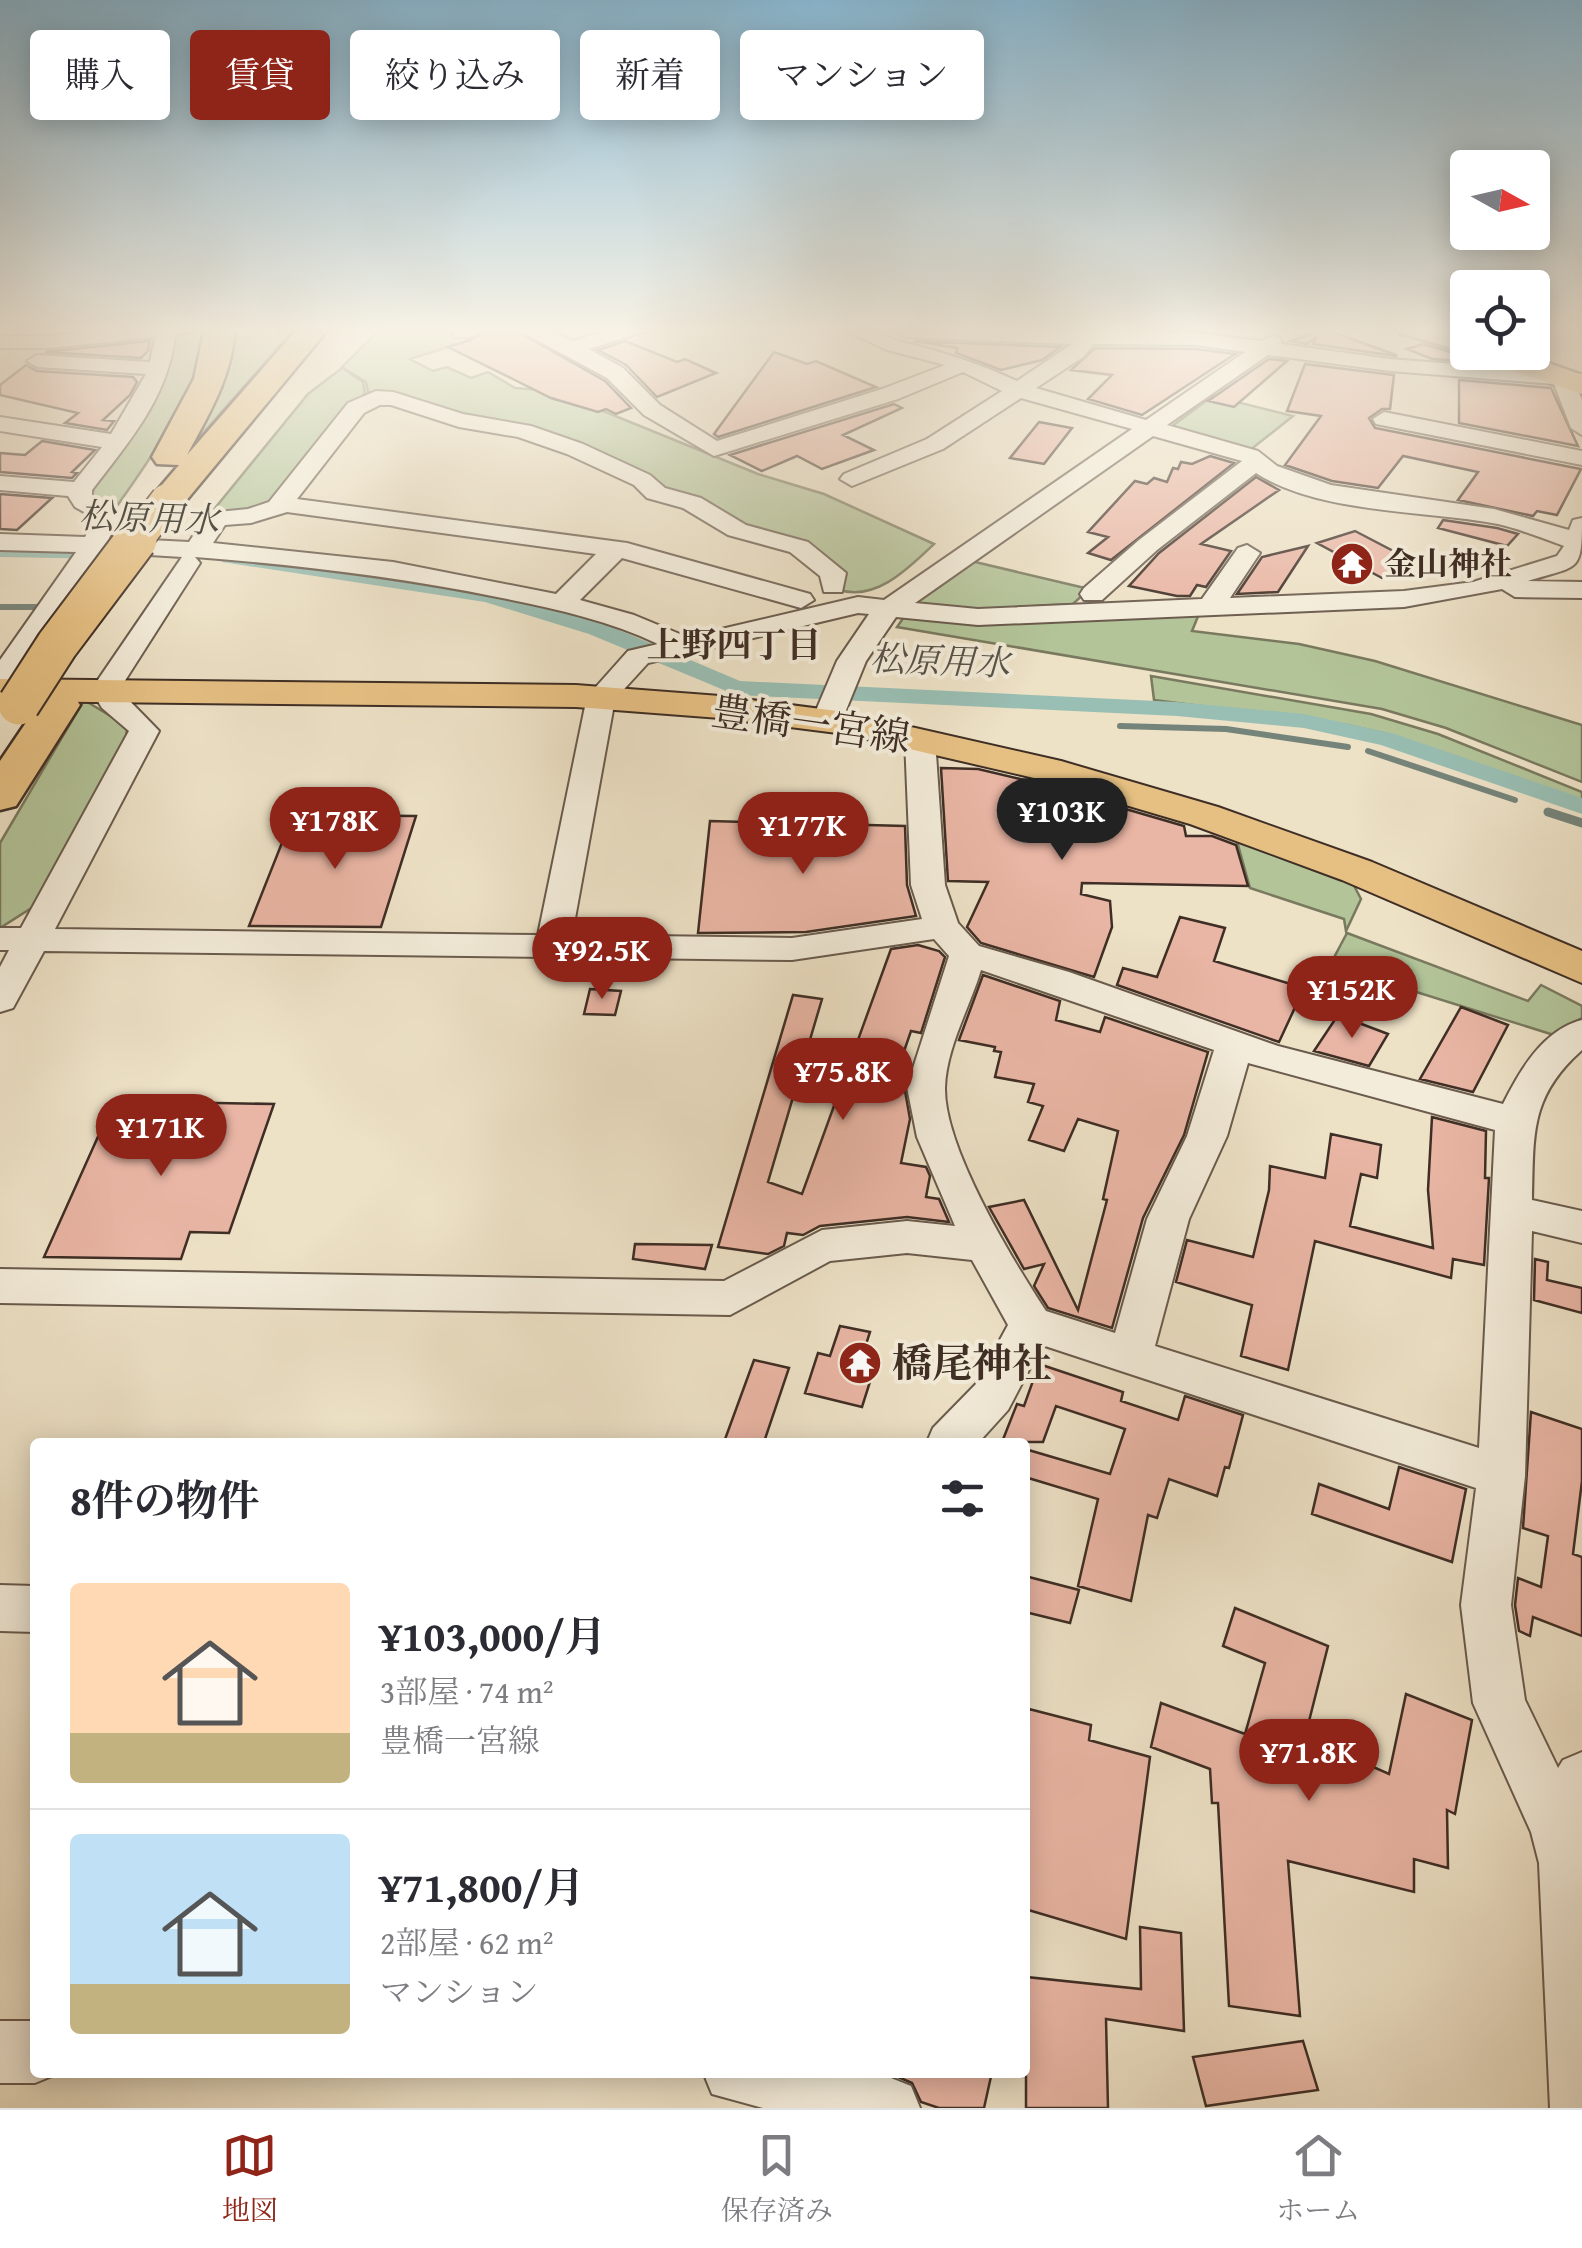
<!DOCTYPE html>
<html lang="ja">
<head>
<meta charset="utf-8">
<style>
  :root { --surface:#fff; --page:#f2f2f3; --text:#2b2b33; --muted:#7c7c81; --line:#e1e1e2; --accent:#8f2418 }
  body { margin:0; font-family:"Gentium Book Plus","Noto Serif JP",serif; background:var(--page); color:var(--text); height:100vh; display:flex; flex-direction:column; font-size:38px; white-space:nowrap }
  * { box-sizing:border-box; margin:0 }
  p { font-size:32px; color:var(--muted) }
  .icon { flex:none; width:55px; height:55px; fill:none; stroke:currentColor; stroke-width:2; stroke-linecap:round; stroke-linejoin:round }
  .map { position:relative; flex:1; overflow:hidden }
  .panel { position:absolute; left:30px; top:1438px; width:1000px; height:640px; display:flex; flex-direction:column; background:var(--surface); border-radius:10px; box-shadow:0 5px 25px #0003 }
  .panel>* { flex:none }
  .guide { position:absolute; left:30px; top:30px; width:1000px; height:90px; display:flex; gap:20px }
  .needle { width:65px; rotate:98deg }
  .fabs { position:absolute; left:1450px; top:150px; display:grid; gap:20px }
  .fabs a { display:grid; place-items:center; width:100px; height:100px; border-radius:10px; background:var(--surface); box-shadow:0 5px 25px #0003; font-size:50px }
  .price { position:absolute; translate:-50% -85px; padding:0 22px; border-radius:35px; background:var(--accent); color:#fff; font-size:32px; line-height:65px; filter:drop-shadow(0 2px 5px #0008) }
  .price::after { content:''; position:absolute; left:50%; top:60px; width:30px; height:22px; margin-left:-15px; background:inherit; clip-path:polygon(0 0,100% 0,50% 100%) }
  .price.active { background:#222; color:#fff }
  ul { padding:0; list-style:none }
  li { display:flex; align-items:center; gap:30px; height:250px; padding:0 40px }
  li+li { border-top:2px solid var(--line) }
  li span { display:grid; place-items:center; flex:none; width:280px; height:200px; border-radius:10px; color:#555 }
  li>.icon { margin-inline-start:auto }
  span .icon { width:120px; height:120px; fill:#fffc; stroke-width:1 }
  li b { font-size:42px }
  h2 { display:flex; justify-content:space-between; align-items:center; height:120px; padding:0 40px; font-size:42px }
  .chip { padding:0 35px; border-radius:10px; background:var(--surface); box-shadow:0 5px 25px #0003; font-size:35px; line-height:90px }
  .chip.active { background:var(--accent); color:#fff }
  .tab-bar { display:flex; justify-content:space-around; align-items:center; height:140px; border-top:2px solid var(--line); background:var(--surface); font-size:28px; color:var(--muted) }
  .tab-bar a { display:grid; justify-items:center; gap:5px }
  .tab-bar .active { color:var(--accent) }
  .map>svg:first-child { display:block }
  .green { fill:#b3c499; stroke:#79795f; stroke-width:2.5 }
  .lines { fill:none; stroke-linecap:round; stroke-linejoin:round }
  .stream-far1 { stroke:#75847a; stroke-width:6 }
  .stream { stroke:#75847a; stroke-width:9 }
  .canal { fill:#99beb3; fill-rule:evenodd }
  .building { fill:#e9b5a4; stroke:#3f2e25; stroke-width:2.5 }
  .minor-casing { stroke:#6a5b4d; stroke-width:4 }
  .major-casing { stroke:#3f2e25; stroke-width:4 }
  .highway-casing { stroke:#3f2e25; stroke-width:5 }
  .minor { fill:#f3ecda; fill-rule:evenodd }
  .major { fill:#e6c083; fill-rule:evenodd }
  .highway { fill:#e6c083; fill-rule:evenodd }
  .highway-bridge-far1-casing { stroke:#3f2e25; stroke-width:35; stroke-linecap:butt }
  .highway-bridge-casing { stroke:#3f2e25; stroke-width:45; stroke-linecap:butt }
  .highway-bridge-far1 { stroke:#e6c083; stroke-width:32 }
  .highway-bridge { stroke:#e6c083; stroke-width:41 }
  .labels { text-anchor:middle; stroke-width:8; stroke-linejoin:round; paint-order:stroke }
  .far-poi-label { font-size:32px; font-weight:bold; fill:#3f2e25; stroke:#f3ecda; text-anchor:start }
  .far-water-label { font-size:35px; font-style:italic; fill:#565248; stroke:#f3ecda }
  .far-neighbourhood-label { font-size:35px; font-weight:bold; fill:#3f2e25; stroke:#f3ecda }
  .street-label { font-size:40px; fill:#3f2e25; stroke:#f3ecda }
  .poi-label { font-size:40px; font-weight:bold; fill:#3f2e25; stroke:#f3ecda; text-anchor:start }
</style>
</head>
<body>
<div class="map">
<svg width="1582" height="2108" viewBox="0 0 1582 2108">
  <rect width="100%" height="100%" fill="#ede1c6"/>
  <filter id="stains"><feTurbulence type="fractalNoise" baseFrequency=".002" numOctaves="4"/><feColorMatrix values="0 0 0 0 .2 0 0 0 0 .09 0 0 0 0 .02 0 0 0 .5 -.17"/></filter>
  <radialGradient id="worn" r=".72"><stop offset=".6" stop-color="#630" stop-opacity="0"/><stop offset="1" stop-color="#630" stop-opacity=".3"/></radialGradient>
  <!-- green -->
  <path class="green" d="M207 327C195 397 157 449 117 506L98 503 92 496 95 483C137 428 162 403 176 334L185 329Z
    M230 327H296L189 449 230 343Z
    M382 327H445L464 336 489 329 495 332 410 359 433 371 447 367 471 378 488 372 515 388 554 391 758 474 824 494 934 544C908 569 874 603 837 589L842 582 757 531 660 491 616 460 368 392 366 382 342 367Z
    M342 368 363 382 365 393 275 502 256 509 211 513 308 394Z
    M1213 396 1293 416 1249 451 1168 429Z
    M971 561 1089 589 1073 604 978 609 910 603Z
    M1201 609 1192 631 1299 644 1375 661 1582 725V782L1446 728 1382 709 897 627 904 617Z
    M1151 676 1371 714 1438 734 1582 792V801L1387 734 1347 725 1154 700Z
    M84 700 127 726 126 740 33 907 0 928V843Z
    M1235 834 1350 878 1361 899 1346 931 1344 919 1250 888Z
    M1347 933 1528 1001 1541 985 1582 1006V1018L1566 1026 1557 1036 1330 965Z"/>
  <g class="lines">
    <!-- stream-far1 -->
    <path class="stream-far1" d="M0 607H43
      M1120 726 1226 729 1348 747
      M1368 751 1515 800"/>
    <!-- stream -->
    <path class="stream" d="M1548 812 1582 823"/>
    <!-- canal -->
    <path class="canal" d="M0 545 113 547 123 553 113 559 0 557Z
      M229 552 496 591 605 624 740 681 1177 702 1304 714 1395 734 1582 798V814L1381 745 1304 728 1177 716 736 695 589 634 485 602 222 562 219 558Z"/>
  </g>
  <!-- building -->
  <path class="building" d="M495 327H510L605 381 631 408 616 414 606 409 598 412 551 398 448 347 470 340Z
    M1319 327 1396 355V356L1313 344 1316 337 1307 344 1291 341 1317 332Z
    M150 341 148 351 141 358 45 352Z
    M625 341 677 362 685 359 716 373 657 397 626 365 598 350Z
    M914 341 1060 347 1042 360 1001 370 956 353 957 348Z
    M1423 344 1468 357 1475 362 1432 359 1407 349Z
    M1095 348 1196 349 1235 354 1142 415 1088 399 1112 375 1071 370Z
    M774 352 807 364 816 361 876 387 718 437 714 434Z
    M1269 359 1287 361 1234 407 1208 401Z
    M1305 364 1394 375 1390 409H1382L1369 418 1375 428 1581 469 1557 515 1537 511 1533 516 1458 500 1478 472 1403 456 1378 488 1332 481 1285 465 1321 416 1287 411Z
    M26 365 37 371 133 377 137 382 130 395 103 420 114 421 107 430 65 423 78 413 0 395V385Z
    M1459 380 1551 388 1578 446 1459 423Z
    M894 404 902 408 843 435 874 450 822 469 797 456 762 471 730 455Z
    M1039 422 1072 428 1044 464 1010 458Z
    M42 441 95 450 72 472 77 473 72 478 0 472V453L25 455Z
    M1210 456 1234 463 1111 560 1088 553 1108 537 1088 532 1135 481 1147 484 1154 478 1167 482 1173 468 1178 469 1181 462 1192 464Z
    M1256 477 1279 490 1201 544 1231 551 1206 587 1197 585 1190 596H1177L1129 586 1159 553Z
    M0 494 52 498 17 530 0 529Z
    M1443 520 1497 528 1518 534 1507 546 1438 528Z
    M1355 531 1420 565 1382 578 1317 543Z
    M1308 546 1278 592 1237 594 1262 557Z
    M941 768 978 769 1033 782 1184 826 1186 836H1212L1236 845 1248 886 1082 883 1081 894 1110 901 1112 927 1094 977 981 943 967 927 988 882 948 881Z
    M293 815 416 816 381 927 249 926Z
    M710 821 905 826 907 885 916 916 806 932 698 933Z
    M1180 917 1225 928 1214 961 1304 988 1279 1042 1117 985 1123 968 1157 977Z
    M918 945 939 951 945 957 921 1033 911 1031 893 1083 904 1085 910 1119 901 1163 926 1167 930 1176 926 1197 939 1199 949 1222 907 1217 820 1226 803 1235 787 1233 784 1246 768 1254 718 1247 793 995 822 999 768 1182 802 1194 891 949Z
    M983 975 1060 1001 1056 1020 1100 1032 1105 1017 1208 1052 1184 1135 1143 1218 1112 1328 1048 1308 1034 1286 1044 1264 1024 1269 989 1207 1024 1200 1078 1310 1107 1200 1103 1199 1118 1131 1078 1119 1064 1151 1029 1140 1043 1106 1028 1102 1034 1084 995 1077 1001 1052 994 1051 995 1047 959 1040Z
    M590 989 621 991 615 1015 584 1014Z
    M1461 1007 1508 1025 1473 1092 1420 1079Z
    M1338 1015 1388 1034 1369 1066 1314 1051Z
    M114 1101 274 1104 229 1233 190 1232 181 1259 44 1257Z
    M1432 1117 1486 1131 1485 1178H1489L1484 1265 1453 1259 1451 1278 1315 1241 1288 1370 1241 1356 1252 1305 1176 1282 1187 1240 1253 1257 1269 1190 1270 1166 1325 1178 1331 1134 1381 1145 1377 1178 1361 1174 1350 1226 1433 1248 1428 1190Z
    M635 1244 712 1245 705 1269 633 1259Z
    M1535 1259 1548 1262 1547 1280 1582 1288V1313L1534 1300Z
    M840 1326 870 1332 860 1363 875 1366 862 1407 805 1393 818 1353 830 1356Z
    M754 1360 789 1368 764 1442H724Z
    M1039 1364 1123 1392 1121 1401 1178 1420 1185 1396 1243 1415 1229 1468 1225 1467 1217 1496 1169 1479 1157 1518 1148 1515 1131 1601 1078 1586 1098 1499 1025 1477V1449L1110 1474 1125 1429 1056 1406 1043 1442H1002L1017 1404 1024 1406Z
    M1531 1412 1582 1429V1481L1573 1554 1582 1557V1636L1533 1617 1530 1636 1519 1631 1515 1605 1518 1578 1541 1587 1548 1536 1523 1528Z
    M1399 1467 1466 1489 1452 1562 1312 1514 1319 1484 1389 1509Z
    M1025 1576 1079 1590 1070 1623 1025 1612Z
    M1235 1608 1328 1646 1305 1737 1389 1774 1406 1694 1472 1720 1455 1814 1447 1810 1448 1868 1414 1859V1892L1288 1861 1300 2016 1229 2006 1218 1803H1212L1210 1769 1151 1747 1161 1703 1245 1734 1265 1663 1223 1646Z
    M1029 1709 1091 1725 1089 1740 1150 1757 1126 1939 1025 1909V1728Z
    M1140 1927 1181 1933 1184 2031 1106 2019 1108 2108H1026V1977L1141 1989Z
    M1303 2041 1318 2090 1206 2106 1193 2057Z
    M887 2072H992L984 2108H939L921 2102 912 2083Z"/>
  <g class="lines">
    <!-- minor casing -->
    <g class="minor-casing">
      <path id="minor" d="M136 327H200L197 331 175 335C169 396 129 442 92 490V497L112 507 120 518 109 538 189 542 208 513 248 509 269 502 348 403 376 391 393 392 463 414 531 426 583 444 650 475 665 488 701 498 746 525 808 542 846 573 842 592H824L820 576 790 552 728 535 683 508 647 498 634 485 567 454 518 437 459 427 391 405H380L364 413 297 499 627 543 810 594 814 600 801 608 622 558 580 600 634 615 687 637 858 597 884 600 1132 429 1021 398 943 449 852 486 840 479 844 474 927 439 1002 391 963 372 898 399 714 456 644 415 607 378 513 327H540L573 341 618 327H648L645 331 589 349 623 368 660 405 717 441 882 389 945 365 887 350 838 327C865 327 881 336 906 343 946 353 980 364 1017 381L1072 344 905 337 895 331 898 327 1073 332 1074 327H1092L1093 332 1196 333 1260 341 1273 336 1280 338 1282 344 1390 359 1582 374V386H1576L1582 400V435L1571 428 1554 384 1390 371 1268 355 1167 425 1258 451 1277 466 1331 485 1494 509 1569 530 1573 520 1582 518C1582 574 1579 565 1528 581L1582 582V598L1515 597 1502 589 1404 607 978 625 896 617 866 661 842 720 837 726H817L812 720 837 661 869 614 858 613 648 663 615 699 572 935 792 938 922 919 911 885 905 739 909 733H931L935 739 945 885 958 923 979 946 1069 972 1278 1046 1503 1104C1520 1070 1543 1030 1582 1020V1050C1529 1097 1534 1135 1532 1200L1582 1211V1243L1532 1231 1525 1476 1511 1605 1525 1700 1558 1768 1563 1760 1582 1752V2108H1550L1539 1863 1531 1832 1473 1703 1461 1605 1476 1488 1042 1345 1008 1410 979 1442H927L933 1428 976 1384 1008 1325 972 1260 907 1253 830 1261 730 1315 0 1303V1269L724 1281 822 1230 907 1221 955 1226 917 1137 907 1087 949 956 934 939 792 960 44 951 13 1008 0 1012V967L9 950H0V928H21L129 731 102 708 91 690 182 557 101 552 10 686 0 689V660L76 552 0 550V534L85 537 95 518 75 507 68 496 0 490V476L74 482 102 447 0 431V417L111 434 146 374 37 367 27 361 37 355 150 362 155 337 50 348H0V336H50ZM1093 344 1196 345 1245 352 1146 420 1036 388 1083 357ZM1153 436 1242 461 1139 540 1084 588 1080 594 1084 600H1102L1157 550 1256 473C1319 514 1425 510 1498 524 1520 529 1542 538 1564 546L1557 556 1473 582 1404 591 1230 598 1260 553 1247 545 1238 548 1202 599 978 609 915 603ZM287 512 596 554 556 594 393 562 213 543 225 525 251 523ZM195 557C297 565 398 577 497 597 552 608 608 620 658 644L628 651 587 697 538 935 55 929 159 731 119 690 200 563ZM981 970 1214 1050 1187 1136 1147 1219 1115 1333 1046 1311C1013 1261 944 1148 945 1088 946 1048 970 1007 981 970ZM1248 1063 1495 1130 1479 1448 1155 1346 1189 1219 1227 1136Z
        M461 327H492L469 337H455L452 333Z
        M1384 412 1582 451V465L1376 424 1373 419Z
        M0 1585 35 1586V1632L0 1631Z
        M0 2021H35V2072L57 2074 35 2083H0Z
        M703 2072H876L911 2086 920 2108H763L712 2094Z"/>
    </g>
    <!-- major casing -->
    <g class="major-casing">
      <path id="major" d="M0 679 576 685 720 696 845 712 1061 761 1218 807 1372 862 1582 951V983L1342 880 1190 824 1034 778 845 734 720 718 576 707 0 701Z"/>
    </g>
    <!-- highway casing -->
    <g class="highway-casing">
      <path id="highway" d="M205 327H235C233 375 209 414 187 455L299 327H330L180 508 167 511 154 508 149 500 179 465 157 464 152 457 194 379Z
        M1395 327H1439L1468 336V352H1517L1582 375V394L1475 358 1472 354 1400 333Z
        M59 692 74 696 80 705 16 806 0 810V761L44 696Z"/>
    </g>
    <!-- minor -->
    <use href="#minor" class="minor"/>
    <!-- major -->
    <use href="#major" class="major"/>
    <!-- highway -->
    <use href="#highway" class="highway"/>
    <!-- highway-bridge-far1 casing -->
    <g class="highway-bridge-far1-casing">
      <path id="highway-bridge-far1" d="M134 543 167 500"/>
    </g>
    <!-- highway-bridge casing -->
    <g class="highway-bridge-casing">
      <path id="highway-bridge" d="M19 704 57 645 136 540"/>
    </g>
    <!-- highway-bridge-far1 -->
    <use href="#highway-bridge-far1" class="highway-bridge-far1"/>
    <!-- highway-bridge -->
    <use href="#highway-bridge" class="highway-bridge"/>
  </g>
  <!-- sky -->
  <linearGradient id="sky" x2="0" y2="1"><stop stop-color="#88b8d3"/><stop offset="0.53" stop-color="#f7f2e5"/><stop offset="1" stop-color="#f7f2e5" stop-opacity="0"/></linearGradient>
  <rect width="1582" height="622" fill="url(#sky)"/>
  <!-- icons -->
  <defs>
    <g id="temple-disc" transform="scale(2.25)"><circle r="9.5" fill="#8f2418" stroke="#f3ecda"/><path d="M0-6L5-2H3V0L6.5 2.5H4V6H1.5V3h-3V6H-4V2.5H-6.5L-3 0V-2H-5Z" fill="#fff"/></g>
  </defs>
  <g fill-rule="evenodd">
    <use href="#temple-disc" x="1352" y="564"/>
    <use href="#temple-disc" x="860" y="1363"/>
  </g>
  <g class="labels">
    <!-- far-poi labels -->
    <g class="far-poi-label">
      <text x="1384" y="575">金山神社</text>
    </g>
    <!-- far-water labels -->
    <g class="far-water-label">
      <text transform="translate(149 518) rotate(2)" y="12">松原用水</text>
      <text transform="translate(940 661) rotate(2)" y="12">松原用水</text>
    </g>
    <!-- far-neighbourhood labels -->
    <g class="far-neighbourhood-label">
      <text x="734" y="657">上野四丁目</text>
    </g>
    <!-- street labels -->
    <g class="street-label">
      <text transform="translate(811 724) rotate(8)" y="14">豊橋一宮線</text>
    </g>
    <!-- poi labels -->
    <g class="poi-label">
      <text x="892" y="1377">橋尾神社</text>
    </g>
  </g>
  <rect width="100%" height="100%" filter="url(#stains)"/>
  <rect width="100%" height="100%" fill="url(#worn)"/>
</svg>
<div class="fabs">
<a><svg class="needle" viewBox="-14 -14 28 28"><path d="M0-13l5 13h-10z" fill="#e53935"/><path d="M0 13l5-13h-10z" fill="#7c7c81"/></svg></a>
<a><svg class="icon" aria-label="locate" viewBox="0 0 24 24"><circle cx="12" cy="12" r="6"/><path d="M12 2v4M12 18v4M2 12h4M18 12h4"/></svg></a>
</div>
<b class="price active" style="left:1062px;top:863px">¥103K</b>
<b class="price" style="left:335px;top:872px">¥178K</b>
<b class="price" style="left:803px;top:877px">¥177K</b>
<b class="price" style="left:602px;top:1002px">¥92.5K</b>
<b class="price" style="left:1352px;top:1041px">¥152K</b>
<b class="price" style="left:843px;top:1123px">¥75.8K</b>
<b class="price" style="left:161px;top:1179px">¥171K</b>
<b class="price" style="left:1309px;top:1804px">¥71.8K</b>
<div class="guide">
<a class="chip">購入</a>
<a class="chip active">賃貸</a>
<a class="chip">絞り込み</a>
<a class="chip">新着</a>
<a class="chip">マンション</a>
</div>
<section class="panel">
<h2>8件の物件<svg class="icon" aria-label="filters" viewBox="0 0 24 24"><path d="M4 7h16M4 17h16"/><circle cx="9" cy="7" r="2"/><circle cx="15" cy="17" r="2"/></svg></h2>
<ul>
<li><span style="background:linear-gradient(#ffd9b3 75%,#c2b280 0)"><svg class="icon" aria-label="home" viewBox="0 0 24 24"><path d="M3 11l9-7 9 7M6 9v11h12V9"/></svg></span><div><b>¥103,000/月</b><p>3部屋 · 74 m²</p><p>豊橋一宮線</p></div></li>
<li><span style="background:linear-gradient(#bfe0f5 75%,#c2b280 0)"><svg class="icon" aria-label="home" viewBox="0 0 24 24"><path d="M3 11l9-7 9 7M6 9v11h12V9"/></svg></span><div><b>¥71,800/月</b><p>2部屋 · 62 m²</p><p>マンション</p></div></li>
</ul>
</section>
</div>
<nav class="tab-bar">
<a class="active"><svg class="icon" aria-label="map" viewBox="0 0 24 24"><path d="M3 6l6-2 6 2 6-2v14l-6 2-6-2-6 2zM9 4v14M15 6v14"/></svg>地図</a>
<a><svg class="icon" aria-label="saved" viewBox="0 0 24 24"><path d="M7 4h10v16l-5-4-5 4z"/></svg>保存済み</a>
<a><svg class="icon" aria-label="home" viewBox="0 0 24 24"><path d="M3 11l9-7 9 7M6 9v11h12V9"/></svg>ホーム</a>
</nav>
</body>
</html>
